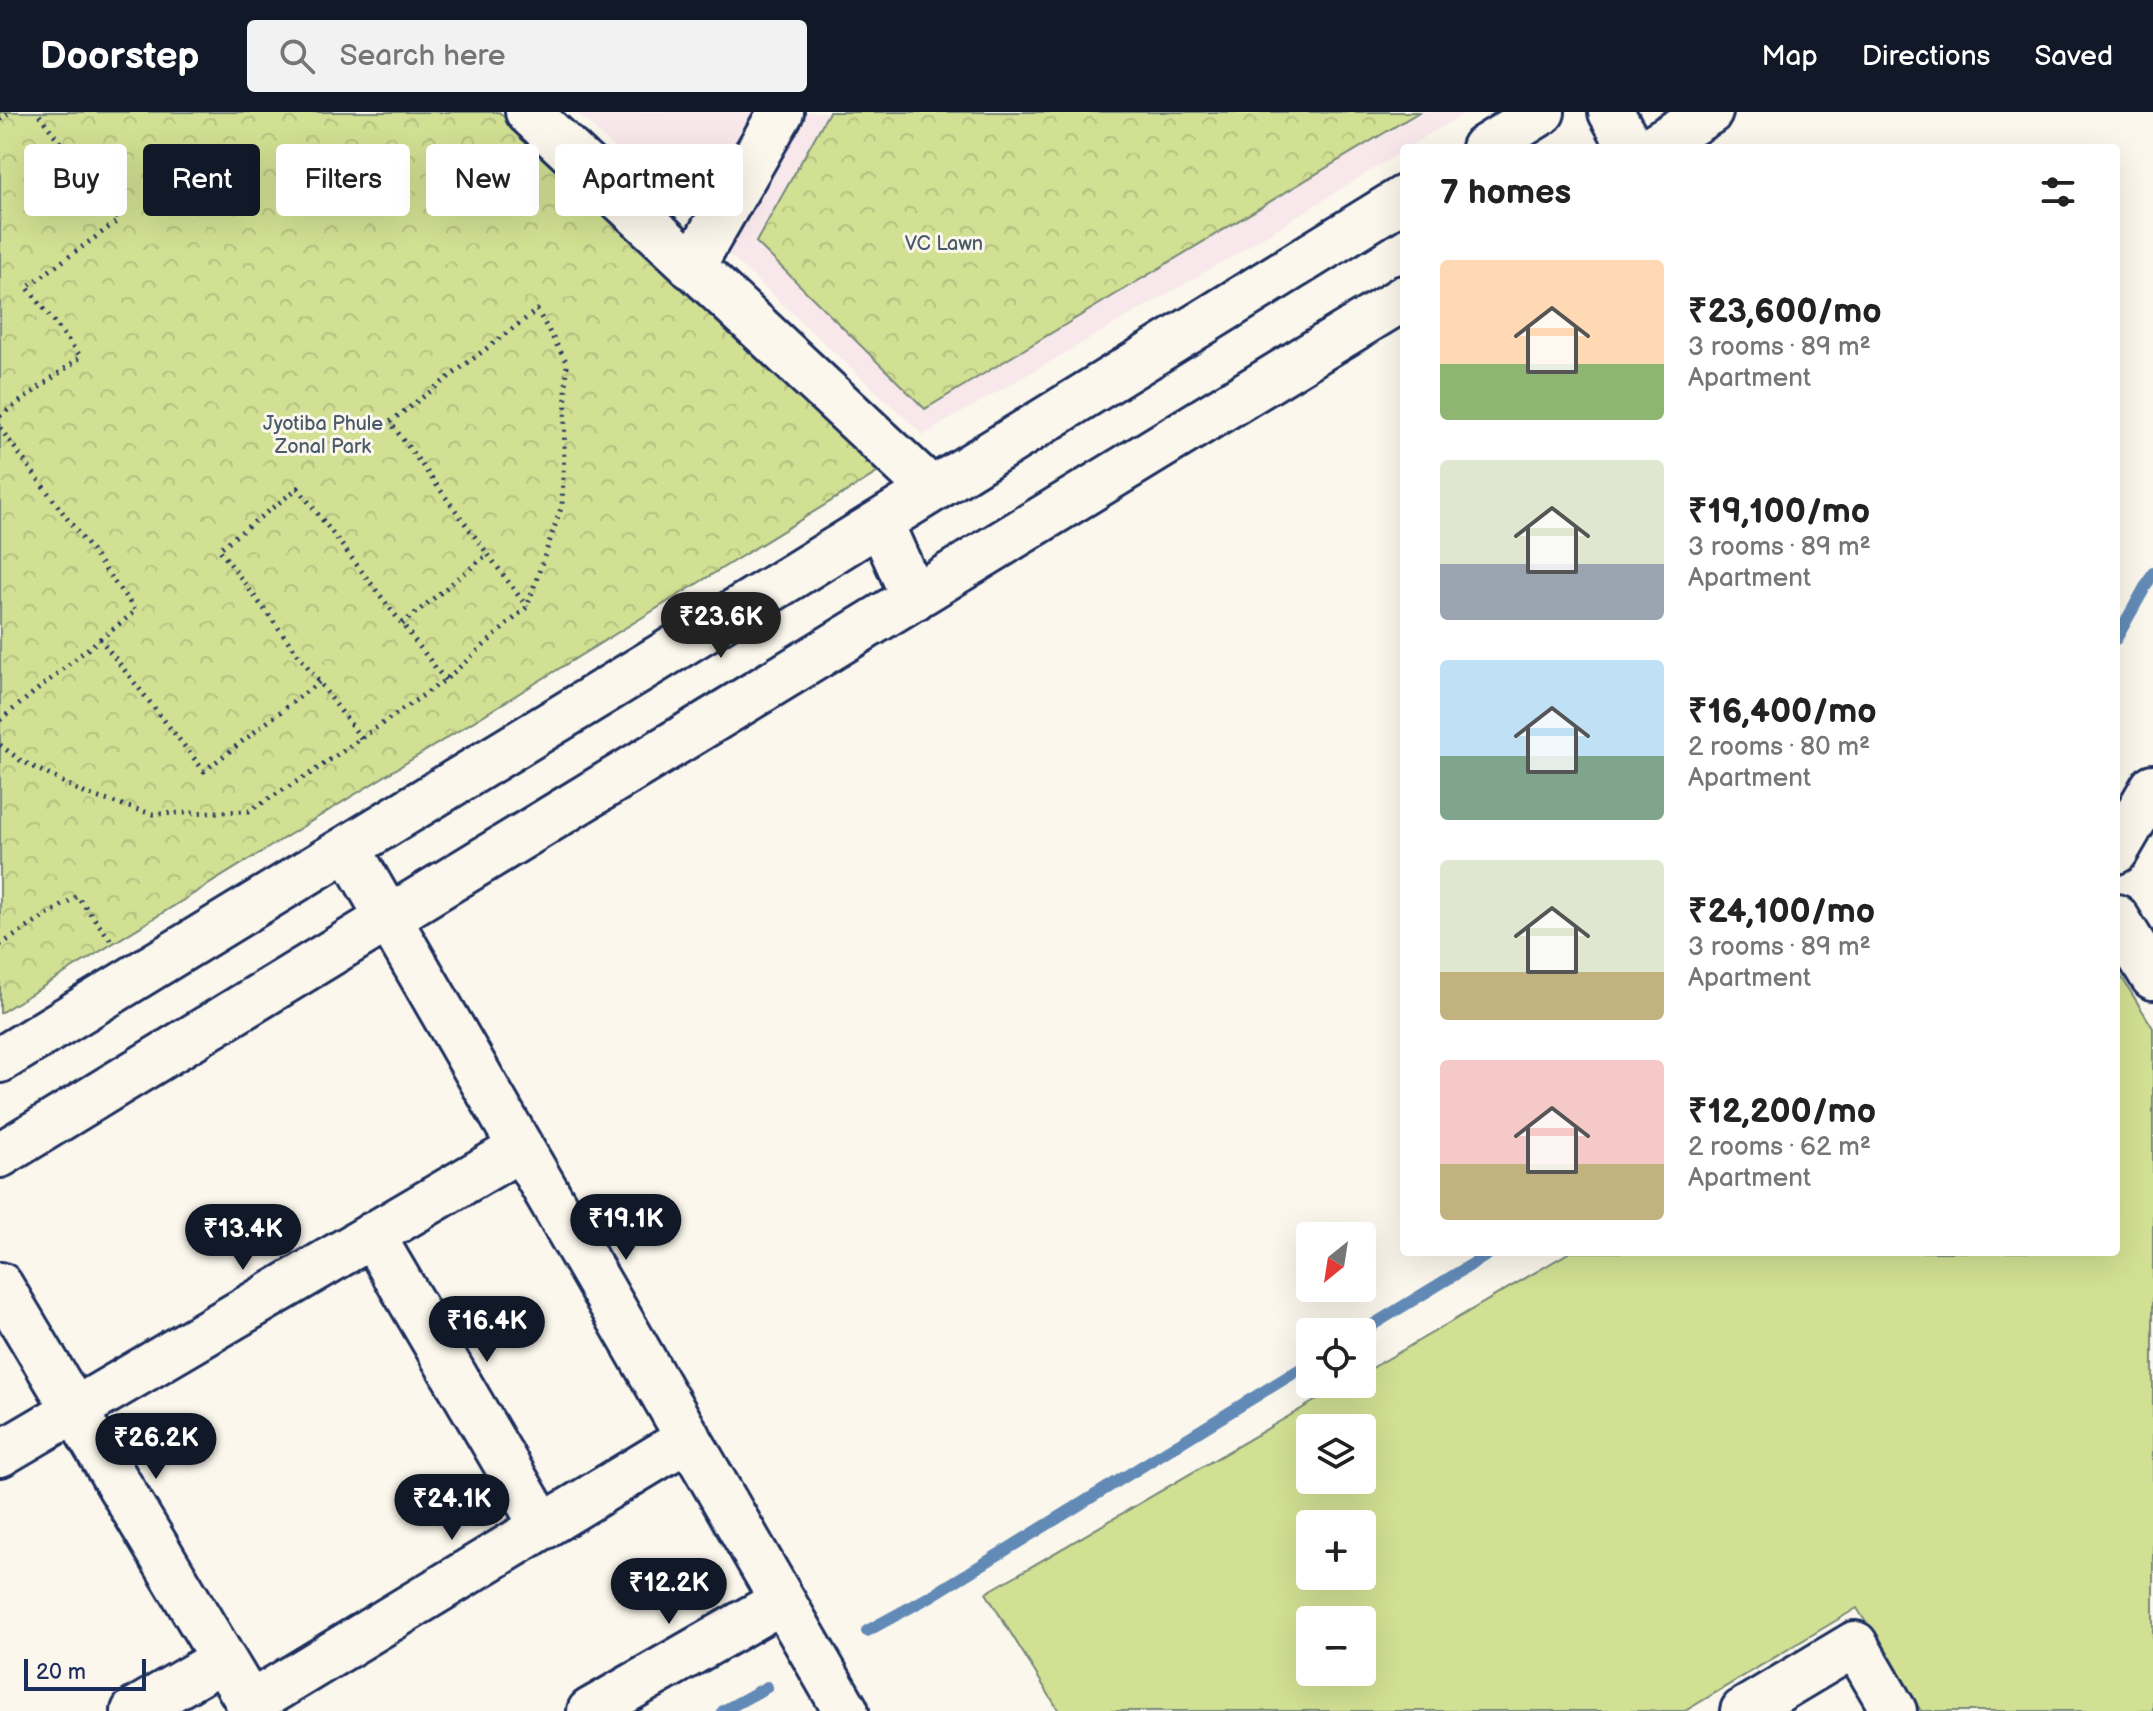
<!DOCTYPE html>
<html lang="en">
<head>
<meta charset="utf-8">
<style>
  :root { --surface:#fff; --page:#f2f2f2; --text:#222; --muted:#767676; --accent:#111827 }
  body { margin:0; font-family:"Balsamiq Sans",sans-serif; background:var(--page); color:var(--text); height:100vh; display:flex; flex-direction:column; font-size:30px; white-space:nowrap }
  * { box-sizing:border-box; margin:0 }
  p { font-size:26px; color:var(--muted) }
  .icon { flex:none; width:44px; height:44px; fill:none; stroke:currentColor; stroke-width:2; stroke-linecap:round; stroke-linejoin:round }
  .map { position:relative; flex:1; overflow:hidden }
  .sheet { position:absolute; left:1400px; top:32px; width:720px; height:1112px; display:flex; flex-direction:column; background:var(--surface); border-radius:8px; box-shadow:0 8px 32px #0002 }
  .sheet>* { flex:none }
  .banner { position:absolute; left:24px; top:32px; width:760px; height:72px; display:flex; gap:16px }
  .needle { width:52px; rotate:210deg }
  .buttons { position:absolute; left:1296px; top:1110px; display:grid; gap:16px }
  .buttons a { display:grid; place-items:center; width:80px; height:80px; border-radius:8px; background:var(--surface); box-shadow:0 8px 32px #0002; font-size:40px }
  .scale { position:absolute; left:24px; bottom:20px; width:122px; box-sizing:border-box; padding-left:8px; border:4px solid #1b2f5e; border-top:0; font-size:22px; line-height:28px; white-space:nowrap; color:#1b2f5e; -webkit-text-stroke:6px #fbf7ec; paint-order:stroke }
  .price { position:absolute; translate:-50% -68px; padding:0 18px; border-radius:28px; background:var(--accent); color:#fff; font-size:26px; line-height:52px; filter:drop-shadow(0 2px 4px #0008) }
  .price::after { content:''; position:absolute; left:50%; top:48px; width:24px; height:18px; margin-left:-12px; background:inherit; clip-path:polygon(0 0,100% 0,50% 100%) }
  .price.selected { background:#222; color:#fff }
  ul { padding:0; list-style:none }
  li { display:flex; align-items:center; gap:24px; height:200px; padding:0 40px }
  li span { display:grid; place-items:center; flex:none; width:224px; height:160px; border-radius:8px; color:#555 }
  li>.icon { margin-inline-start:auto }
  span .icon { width:96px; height:96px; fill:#fffc; stroke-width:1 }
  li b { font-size:34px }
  h2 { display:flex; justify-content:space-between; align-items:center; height:96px; padding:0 40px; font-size:34px }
  .tag { padding:0 28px; border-radius:8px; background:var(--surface); box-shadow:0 8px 32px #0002; font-size:28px; line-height:72px }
  .tag.selected { background:var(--accent); color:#fff }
  header { display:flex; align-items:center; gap:48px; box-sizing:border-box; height:112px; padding:0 40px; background:var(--accent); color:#fff }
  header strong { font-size:38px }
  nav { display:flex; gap:44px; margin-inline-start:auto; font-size:28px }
  .search { width:560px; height:72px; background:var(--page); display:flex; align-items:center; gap:20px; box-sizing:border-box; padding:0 28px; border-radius:8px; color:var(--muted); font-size:30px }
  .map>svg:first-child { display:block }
  .built { fill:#f8e8eb }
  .grass { fill:#d2e093; stroke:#768878; stroke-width:2; fill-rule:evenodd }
  .park { fill:url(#park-crowns); stroke:#768878; stroke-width:2 }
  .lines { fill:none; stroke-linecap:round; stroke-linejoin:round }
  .stream { stroke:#628ab6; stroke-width:12 }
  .minor-casing { stroke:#1b2f5e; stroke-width:50 }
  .path { stroke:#1b2f5e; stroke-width:5; stroke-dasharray:2 6; stroke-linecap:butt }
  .minor { stroke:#fbf7ec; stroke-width:44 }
  .labels { text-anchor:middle; stroke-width:6; stroke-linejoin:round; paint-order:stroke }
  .park-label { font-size:20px; fill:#495b6b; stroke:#fbf7ec }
</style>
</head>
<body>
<header>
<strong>Doorstep</strong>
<div class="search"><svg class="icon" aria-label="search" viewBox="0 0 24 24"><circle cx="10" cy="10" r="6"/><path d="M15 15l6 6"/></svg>Search here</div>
<nav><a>Map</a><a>Directions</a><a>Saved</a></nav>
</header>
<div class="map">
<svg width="2153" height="1599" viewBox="0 0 2153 1599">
  <defs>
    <pattern id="park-crowns" width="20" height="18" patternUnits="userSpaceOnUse" patternTransform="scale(2)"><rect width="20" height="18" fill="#d2e093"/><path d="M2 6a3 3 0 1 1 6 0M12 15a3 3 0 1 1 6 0" fill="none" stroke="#b4c081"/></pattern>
  </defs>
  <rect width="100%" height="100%" fill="#fbf7ec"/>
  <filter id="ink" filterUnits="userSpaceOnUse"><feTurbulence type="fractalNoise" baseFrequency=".0125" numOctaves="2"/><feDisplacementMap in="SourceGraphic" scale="16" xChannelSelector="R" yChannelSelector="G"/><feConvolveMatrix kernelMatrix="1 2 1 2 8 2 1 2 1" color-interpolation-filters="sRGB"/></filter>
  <g filter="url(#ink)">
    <!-- built -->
    <path class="built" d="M576 0H1466L1407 36H1404V38L1231 145 923 323Z"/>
    <!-- grass -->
    <path class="grass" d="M2116 856 2153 916V1599H1921L1857 1496 1685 1599H1059L986 1481 1344 1272H1362V1262L1570 1140H2116ZM1310 1316H1362V1368H1310ZM1310 1412H1362V1464H1310ZM1310 1508H1362V1560H1310Z"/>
    <!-- park -->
    <path class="park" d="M0 0H499L880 359 0 901Z
      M829 0H1419L925 297 756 130Z"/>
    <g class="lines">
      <!-- stream -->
      <path class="stream" d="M2116 527 2153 461
        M1361 1220 1492 1140
        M867 1519 931 1484 1310 1251
        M723 1599 767 1575"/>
      <!-- minor casing -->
      <g class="minor-casing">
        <path id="minor" d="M528 0 932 378
          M1611 0 1631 36
          M1484 36 1542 0
          M1651 36 1710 0
          M692 155 781 0
          M880 410 914 486
          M348 736 846 1599
          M2116 739 2153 675
          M2116 805 2153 865
          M0 948 793 464 1404 86
          M0 1043 1404 186
          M372 1123 543 1415
          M0 1173 254 1599
          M0 1342 521 1036
          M250 1592 689 1326
          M134 1599 223 1547
          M590 1599 782 1489
          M1743 1599 1855 1532 1894 1599"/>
      </g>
      <!-- path -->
      <path class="path" d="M0 8 10 0
        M0 304 81 245 27 175 119 108 37 0
        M0 316 136 499 100 527
        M402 512 488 442
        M0 608 100 527 204 659 319 570
        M361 626 219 437 298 376 445 568
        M0 633 20 648 86 682 152 702 249 699 311 661 445 568 527 495 562 393 567 251 537 198 390 310 527 495
        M0 833 77 784 113 831"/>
      <!-- minor -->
      <use href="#minor" class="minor"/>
    </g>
  </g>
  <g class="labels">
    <!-- park labels -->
    <g class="park-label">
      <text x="944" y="138">VC Lawn</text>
      <text x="323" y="318">Jyotiba Phule<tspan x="323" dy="23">Zonal Park</tspan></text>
    </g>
  </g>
</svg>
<div class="buttons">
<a><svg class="needle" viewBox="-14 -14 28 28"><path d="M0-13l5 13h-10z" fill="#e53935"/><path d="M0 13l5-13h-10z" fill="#767676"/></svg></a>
<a><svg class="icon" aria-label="locate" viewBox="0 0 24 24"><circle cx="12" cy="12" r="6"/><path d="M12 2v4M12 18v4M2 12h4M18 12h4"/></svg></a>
<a><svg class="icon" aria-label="layers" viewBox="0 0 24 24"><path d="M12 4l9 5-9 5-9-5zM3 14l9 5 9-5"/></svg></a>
<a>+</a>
<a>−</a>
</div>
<div class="scale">20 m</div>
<b class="price selected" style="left:721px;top:548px">₹23.6K</b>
<b class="price" style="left:626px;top:1150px">₹19.1K</b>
<b class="price" style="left:243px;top:1160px">₹13.4K</b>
<b class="price" style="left:487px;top:1252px">₹16.4K</b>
<b class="price" style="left:156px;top:1369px">₹26.2K</b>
<b class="price" style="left:452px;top:1430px">₹24.1K</b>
<b class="price" style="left:669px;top:1514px">₹12.2K</b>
<div class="banner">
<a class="tag">Buy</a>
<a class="tag selected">Rent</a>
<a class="tag">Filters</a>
<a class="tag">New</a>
<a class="tag">Apartment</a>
</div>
<section class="sheet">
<h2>7 homes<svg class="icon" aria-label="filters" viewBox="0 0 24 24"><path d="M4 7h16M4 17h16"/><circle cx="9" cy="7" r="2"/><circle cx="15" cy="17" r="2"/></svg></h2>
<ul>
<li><span style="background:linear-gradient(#ffd9b3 65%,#8fb573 0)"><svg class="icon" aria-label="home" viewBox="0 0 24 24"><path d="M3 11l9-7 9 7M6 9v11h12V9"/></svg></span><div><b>₹23,600/mo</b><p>3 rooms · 89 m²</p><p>Apartment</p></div></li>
<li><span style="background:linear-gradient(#dfe7d0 65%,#9aa5b1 0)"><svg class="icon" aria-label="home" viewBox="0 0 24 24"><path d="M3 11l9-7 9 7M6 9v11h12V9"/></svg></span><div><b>₹19,100/mo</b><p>3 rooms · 89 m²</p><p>Apartment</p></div></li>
<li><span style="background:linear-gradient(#bfe0f5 60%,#7fa58c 0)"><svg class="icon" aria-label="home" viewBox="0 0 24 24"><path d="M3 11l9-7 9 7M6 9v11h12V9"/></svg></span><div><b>₹16,400/mo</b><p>2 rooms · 80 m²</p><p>Apartment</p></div></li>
<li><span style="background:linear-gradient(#dfe7d0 70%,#c2b280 0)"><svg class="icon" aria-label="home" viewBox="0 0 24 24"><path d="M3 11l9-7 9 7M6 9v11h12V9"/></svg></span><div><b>₹24,100/mo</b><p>3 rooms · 89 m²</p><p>Apartment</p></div></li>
<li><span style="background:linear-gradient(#f6c9c9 65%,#c2b280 0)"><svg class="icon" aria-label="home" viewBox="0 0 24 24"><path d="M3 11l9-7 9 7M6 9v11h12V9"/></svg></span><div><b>₹12,200/mo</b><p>2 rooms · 62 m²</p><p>Apartment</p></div></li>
</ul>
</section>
</div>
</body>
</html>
